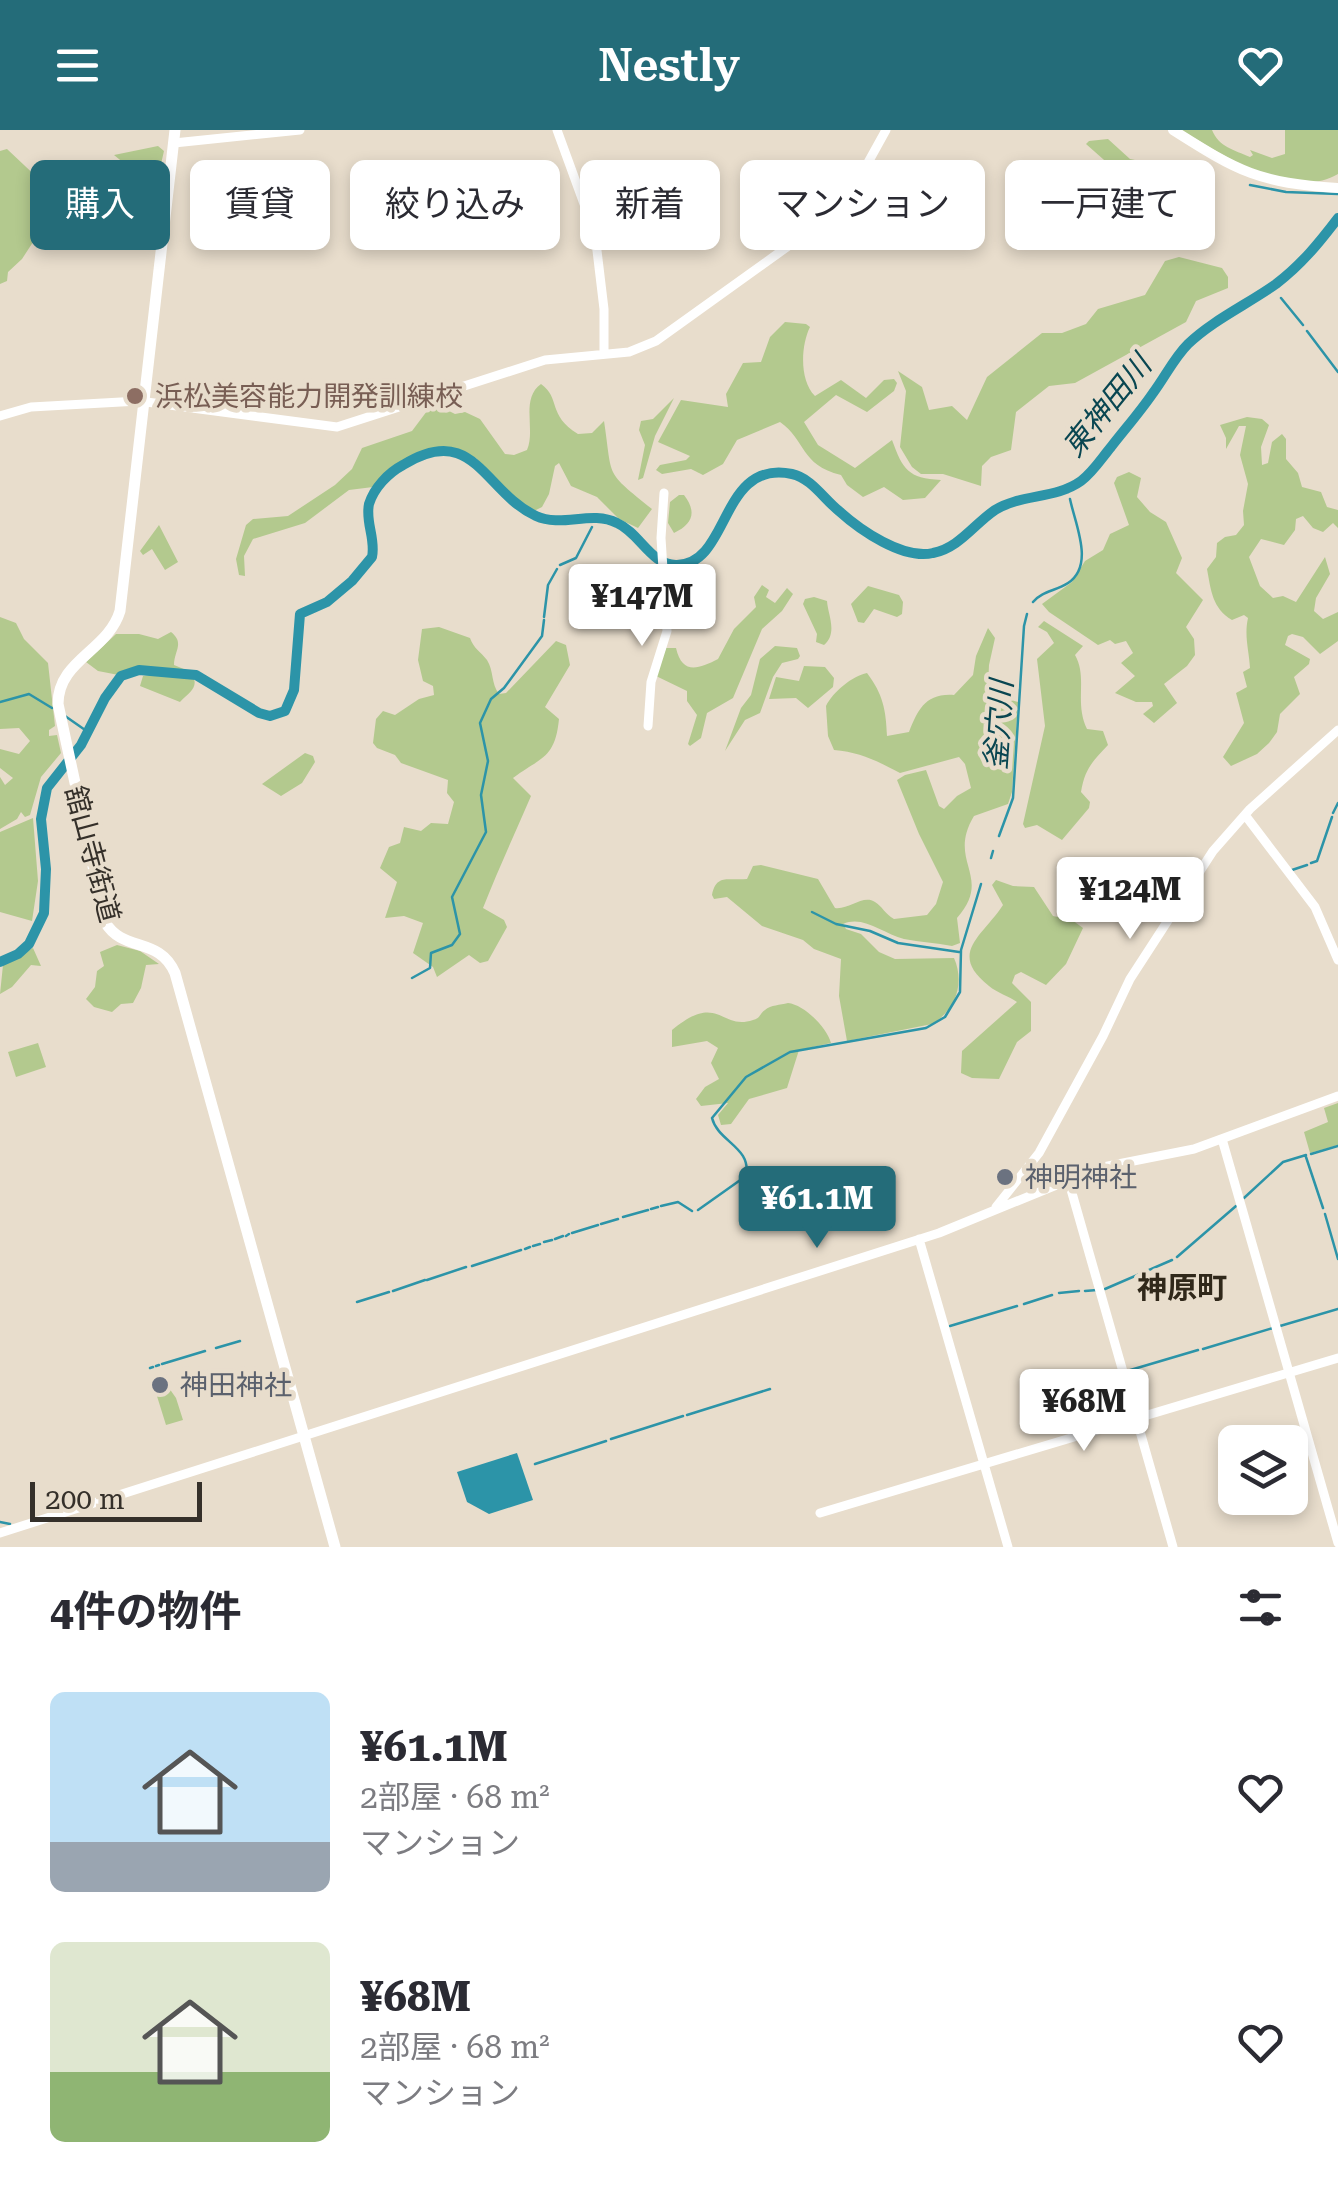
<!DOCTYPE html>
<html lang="ja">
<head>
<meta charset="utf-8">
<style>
  :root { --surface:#fff; --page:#f2f2f3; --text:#2b2b33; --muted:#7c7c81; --accent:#246c79 }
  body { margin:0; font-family:"Roboto Serif","Noto Sans JP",serif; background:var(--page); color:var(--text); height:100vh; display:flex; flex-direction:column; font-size:38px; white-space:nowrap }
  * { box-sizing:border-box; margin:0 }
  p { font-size:32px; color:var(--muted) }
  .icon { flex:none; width:55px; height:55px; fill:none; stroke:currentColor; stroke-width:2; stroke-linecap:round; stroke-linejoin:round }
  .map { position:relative; height:1417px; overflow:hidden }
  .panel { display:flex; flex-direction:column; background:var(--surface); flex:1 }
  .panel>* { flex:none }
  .hud { position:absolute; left:30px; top:30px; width:1280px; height:90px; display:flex; gap:20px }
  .controls { position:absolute; left:1218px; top:1295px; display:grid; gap:20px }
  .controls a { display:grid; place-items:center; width:90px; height:90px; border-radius:15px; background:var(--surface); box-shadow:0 5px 15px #0003; font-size:50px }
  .scale { position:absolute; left:30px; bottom:25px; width:172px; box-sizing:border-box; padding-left:10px; border:5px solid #35302a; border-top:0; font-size:28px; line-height:35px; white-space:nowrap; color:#35302a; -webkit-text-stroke:8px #e8ddcc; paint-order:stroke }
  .price { position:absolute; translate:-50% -85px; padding:0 22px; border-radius:10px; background:#fff; color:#222; font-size:32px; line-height:65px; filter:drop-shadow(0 2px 5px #0008) }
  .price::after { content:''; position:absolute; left:50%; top:60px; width:30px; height:22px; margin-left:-15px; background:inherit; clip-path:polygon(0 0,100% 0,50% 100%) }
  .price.current { background:var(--accent); color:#fff }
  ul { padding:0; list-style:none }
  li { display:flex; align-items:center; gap:30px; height:250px; padding:0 50px }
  li span { display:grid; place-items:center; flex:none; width:280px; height:200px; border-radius:15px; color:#555 }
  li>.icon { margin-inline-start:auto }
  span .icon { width:120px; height:120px; fill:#fffc; stroke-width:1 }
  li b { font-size:42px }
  h2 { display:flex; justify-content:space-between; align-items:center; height:120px; padding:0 50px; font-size:42px }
  .tag { padding:0 35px; border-radius:15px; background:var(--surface); box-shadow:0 5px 15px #0003; font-size:35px; line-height:90px }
  .tag.current { background:var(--accent); color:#fff }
  header { display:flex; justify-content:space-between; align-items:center; height:130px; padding:0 50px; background:var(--accent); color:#fff; font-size:45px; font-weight:600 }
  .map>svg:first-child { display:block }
  .green { fill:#b3c98e }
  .water { fill:#2c94a8 }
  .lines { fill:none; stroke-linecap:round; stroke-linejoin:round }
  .stream { stroke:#2c94a8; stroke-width:2.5 }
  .river { stroke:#2c94a8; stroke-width:10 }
  .tertiary { stroke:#fff; stroke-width:9 }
  .secondary { stroke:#fff; stroke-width:10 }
  .primary { stroke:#fff; stroke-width:11 }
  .education-dot { fill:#8d6e63; stroke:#e8ddcc; stroke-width:4 }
  .worship-dot { fill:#6b7280; stroke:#e8ddcc; stroke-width:4 }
  .labels { text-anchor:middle; stroke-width:9; stroke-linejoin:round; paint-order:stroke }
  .education-label { font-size:28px; fill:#785e54; stroke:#e8ddcc; text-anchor:start }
  .street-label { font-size:28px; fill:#35302a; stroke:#e8ddcc }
  .worship-label { font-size:28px; fill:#5b616d; stroke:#e8ddcc; text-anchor:start }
  .water-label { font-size:30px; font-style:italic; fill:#094651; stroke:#e8ddcc }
  .neighbourhood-label { font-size:30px; font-weight:bold; fill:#30281a; stroke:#e8ddcc }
</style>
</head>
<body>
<header><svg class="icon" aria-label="menu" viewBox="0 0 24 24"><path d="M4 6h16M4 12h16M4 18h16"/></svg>Nestly<svg class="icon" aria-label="heart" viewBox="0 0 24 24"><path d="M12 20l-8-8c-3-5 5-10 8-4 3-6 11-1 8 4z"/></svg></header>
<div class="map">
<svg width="1338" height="1417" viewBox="0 0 1338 1417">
  <rect width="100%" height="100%" fill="#e8ddcc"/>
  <!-- green -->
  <path class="green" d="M1181 0H1212C1219 17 1234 20 1250 27L1253 25 1250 20 1272 28 1285 24V0H1338V44C1291 72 1220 23 1181 0Z
    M1108 9 1130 29 1160 35 1169 44 1173 53 1169 96 1163 95 1156 75 1158 50 1112 37 1086 14 1089 11Z
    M158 16 164 21 155 60 158 67 145 74 110 66V61L119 64 123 59H131L136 43 114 25Z
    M7 19 42 52 32 66 42 88 35 109 22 129 8 142 7 151 0 154V21Z
    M1179 127 1222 138 1228 147V158L1196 171 1186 192 1075 253 1049 256 1016 282 1011 320 991 327 982 336 981 356 943 344H921L912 337 900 317 906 261 898 241 922 257 929 280 952 276 967 290 987 247 1042 203H1062L1086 194 1098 179 1145 165 1165 131Z
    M785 192 806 194 810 197C801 215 799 250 815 266L841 250 866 268 884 250 894 249 897 253 894 261 867 282 836 265 804 292 818 315 855 338 892 310C903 340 908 348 941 350L925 368 903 370 884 357 863 367 847 355 841 345C800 335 806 310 780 292L737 310 723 334 703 345 691 339 662 344 656 340 660 335 686 330 690 326 658 312 681 270 728 277 726 264 743 233 761 232 770 207Z
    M541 254C561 268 547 285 578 304L592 303 604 291C613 350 604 340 652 379L638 398 619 389 597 367 571 356 559 333 555 336 549 364 542 377 534 381 510 365 476 328 446 318 424 322 401 332 373 357 349 360 305 393 253 409 244 426 245 446 239 445 236 429 246 395 253 389 288 386 335 355 352 339 362 318 412 301 433 273 455 284 465 282 480 289 505 324 514 325 527 320C536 300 520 269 541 254Z
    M674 268 655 306 643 348 638 350 645 315 639 300 641 291 653 289Z
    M1247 287 1262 289 1269 295 1261 317 1262 335 1268 333 1272 312 1282 304 1286 309V329L1298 343 1302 357 1321 362 1327 377 1338 380V398L1333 393 1323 402 1313 398 1303 386 1296 389 1295 400 1284 415 1261 409 1249 427 1260 456 1273 468 1283 466 1296 472 1325 427 1330 444 1316 468 1314 481 1323 489 1338 482V511L1320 524 1303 507 1292 504 1288 506 1285 515 1310 529 1309 534 1294 547 1300 564 1280 584 1277 602 1269 613 1257 624 1231 636 1223 627 1244 593 1236 563 1247 557 1243 542 1250 538C1249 520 1244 506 1248 488L1244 485 1232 490C1212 478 1211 460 1207 439L1216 427 1217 413 1225 407 1236 405 1244 395 1243 381 1248 354 1240 325 1246 296H1239L1226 319V308L1220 295Z
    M1129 342 1141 348 1137 367 1150 382 1166 392 1182 428 1176 443 1203 470 1186 497 1194 509 1195 525 1187 536 1164 554 1177 573 1154 593 1143 584 1153 576 1152 572H1136L1115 563 1135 546 1121 533 1133 523 1126 511 1115 514 1110 510 1098 515 1049 482 1042 474 1072 452 1085 431 1103 420 1110 404 1129 395 1114 353 1117 347Z
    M679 365H684C697 382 693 394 674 403L668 393 670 372Z
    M159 395 178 432 165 440 152 419 143 425 140 421Z
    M762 455 769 460 766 467 775 473 787 458 793 464 782 481 762 499 733 568 707 583 701 608 690 616 688 614 697 585 687 571V561L656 546 666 518H676C682 544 697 540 718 529L734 499 756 477 754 467Z
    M868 456 899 465 903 472 902 484 897 487 874 479 864 493 858 492 851 474Z
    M814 467 827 471C828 485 838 503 824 515L816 512 817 504 803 474 805 469Z
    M0 487 16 493 24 509 48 533 55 596 49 600V606L57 605 61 623 41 647 30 685 25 687 21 682 17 689 0 699V647L5 655 13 648 0 638V619L19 624 30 611 19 598 0 599Z
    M1044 491 1083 516 1075 525C1088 548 1074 572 1087 599L1103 601 1108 615C1093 631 1085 638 1081 662L1090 672 1089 678 1062 710 1037 695 1025 698 1023 694 1045 596 1037 529 1054 513 1047 502 1038 497Z
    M439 497 470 508C474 519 480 521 487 530 494 541 491 554 499 564L506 563 556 511 566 515 570 535 545 577 559 589C555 629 541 627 513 648L531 666C515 703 498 740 483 778L504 790 507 797 488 831 480 833 469 825 437 847 433 837 413 823 423 793 404 786 385 788 397 752 380 738 389 717 400 713 404 697 421 701 431 693 448 694 454 672 447 663 448 650 401 633 395 625 377 618 373 613 376 589 383 581 395 585 419 569 434 565 433 556 423 551 418 530 422 499Z
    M988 498 995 508 989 535 988 557 1000 567 1018 572 1012 662 1008 674 974 686C946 732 994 746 957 788L960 813 952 816C936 813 920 812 904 809 883 804 864 785 843 794L846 799 861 804 879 822 895 829 954 828C965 853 956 880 932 894L847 911 839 866 841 829 814 819 803 810 762 796 727 767 714 769 712 765C716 743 729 751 747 749L753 736 761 735 818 749 835 778C849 780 863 764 875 772 882 776 885 784 894 789L927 785 936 774 943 752 919 704 897 650 905 645 926 640 939 676 944 679 957 666 971 658 965 634 959 627 900 643C877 631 860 622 834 620L828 606 826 576C833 562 852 546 867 543 883 564 886 580 887 606L909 602C918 580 925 563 954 565L973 545 976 526Z
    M171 502C185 513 174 521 174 535L191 542C200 557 191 561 180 572L140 556 143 546 151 545 145 537 140 536 129 547 98 541 86 532 116 504H139L158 509Z
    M775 516 797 518 800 526 798 529 782 533 773 547 760 583 745 590 725 621 741 578 751 565 760 529Z
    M804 536 825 537 834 548 833 557 808 578 796 568 769 569 776 547 799 551Z
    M305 623 313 626 315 632 302 653 281 666 262 654Z
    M33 688 38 751 32 791 0 782V702Z
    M996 750 1013 756 1034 757 1053 786 1072 790 1083 798 1066 834 1046 855 1021 842 1015 845 1012 853 1031 872V901L1017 912 999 949 972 948 961 943 962 921 1017 872C1009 866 997 863 989 856 947 823 983 806 1003 775L992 755Z
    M117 815 140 821 159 834 146 835 141 858 133 873 121 874 112 882 94 877 86 869 95 857 97 841 104 836 100 822Z
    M33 818 41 836 31 835 12 857 0 864 3 835Z
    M788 873C805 875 827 898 831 913L799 920 787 958 749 969 731 994 721 995 718 985 728 973 701 976 696 969 705 957 719 949 711 933 718 918 707 911 672 917V900C719 861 720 901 753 890 761 888 759 884 765 880 771 875 780 875 788 873Z
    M38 913 46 937 16 947 8 922Z
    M1338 973V1015L1310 1023 1304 1002 1328 992 1324 978Z
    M151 1247 157 1260 169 1258 176 1268 183 1290 166 1295Z"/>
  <!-- water -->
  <path class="water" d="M517 1323 533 1370 489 1384 467 1372 457 1342Z"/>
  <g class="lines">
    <!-- stream -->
    <path class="stream" d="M1250 55 1286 62 1338 64
      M1281 168 1303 195
      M1307 201 1338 242
      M1067 358 1068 362
      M595 391 597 387
      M560 435 576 428 592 397
      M1033 472C1042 461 1056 461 1068 453 1095 435 1075 394 1070 369
      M544 487 548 455 557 439
      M0 572 29 564 52 578
      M65 586 88 602
      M1333 683 1338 673
      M999 706 1013 668 1024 496 1027 484
      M991 728 993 721
      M1311 733 1317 731 1332 687
      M1292 740 1307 735
      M812 782 836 794 870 801 898 813 959 822
      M412 848 430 838 431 823 452 815 460 804 452 767 486 702 481 665 488 631 480 593 491 569 504 558 542 506 544 490
      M1311 1024 1338 1016
      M1306 1027 1323 1078
      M1244 1068 1283 1032 1306 1025
      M661 1076 678 1072 692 1081
      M651 1079 658 1077
      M698 1080 746 1046C752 1017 718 1012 712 988L746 947 790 922 926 898 945 887 960 862 961 820 981 754
      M1325 1084 1338 1129
      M623 1087 648 1080
      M601 1094 618 1089
      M572 1103 598 1095
      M566 1106 569 1104
      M555 1109 563 1106
      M544 1112 552 1110
      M533 1116 540 1114
      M525 1119 530 1117
      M1177 1127 1236 1076
      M472 1136 521 1120
      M427 1150 466 1137
      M1105 1159 1172 1130
      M393 1161 425 1150
      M1085 1161 1097 1160
      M1059 1163 1079 1161
      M357 1172 389 1162
      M1024 1174 1052 1165
      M950 1196 1017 1176
      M1280 1196 1338 1179
      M216 1218 240 1211
      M1203 1219 1273 1198
      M162 1234 205 1221
      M156 1236 159 1235
      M150 1238 153 1237
      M1128 1244 1127 1241 1198 1220
      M687 1285 770 1259
      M611 1309 683 1286
      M535 1334 606 1311
      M0 1392 10 1394"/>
    <!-- river -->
    <path class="river" d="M0 832 18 824 29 814 44 783 46 739 41 689 47 658 81 615 105 568 121 546 139 540 196 545 259 583 270 586 285 581 294 560 300 484 327 472 352 451 372 427C376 409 365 392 369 374 374 358 388 343 403 335 474 291 484 362 536 386 562 398 591 380 617 393 640 403 651 436 677 435 731 434 719 329 792 344 811 348 824 369 839 381 860 400 903 430 933 423 959 418 974 394 995 380 1021 364 1056 369 1081 351 1093 342 1101 329 1111 317 1125 299 1140 282 1153 263 1165 247 1174 228 1188 214 1213 190 1248 174 1276 154 1301 135 1319 113 1338 88"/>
    <!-- tertiary -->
    <path class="tertiary" d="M557 0 595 104 604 179V224
      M174 13 300 0
      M0 286 31 277 139 271 337 297 545 230 629 222 656 211 833 84 850 65 886 0
      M648 596 651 552 667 501 661 408 664 363
      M1245 685 1315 777 1338 830
      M1222 1009 1338 1413
      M1068 1049 1173 1417
      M996 1077 1039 1023 1103 906 1130 849 1213 721 1250 679 1338 600
      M919 1109 1008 1417
      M820 1383 1338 1228
      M0 1403 939 1103 1098 1038 1194 1019 1338 966"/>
    <!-- secondary -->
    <path class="secondary" d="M1173 0C1239 42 1259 53 1338 58"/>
    <!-- primary -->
    <path class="primary" d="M175 0 120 481C108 521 58 530 58 574L105 792C123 823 159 806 175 843L335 1417"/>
  </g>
  <!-- markers -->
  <circle class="education-dot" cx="135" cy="266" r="10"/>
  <g class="worship-dot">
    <circle cx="1005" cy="1047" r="10"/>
    <circle cx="160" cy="1255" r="10"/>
  </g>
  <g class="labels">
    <!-- education labels -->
    <g class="education-label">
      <text x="155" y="276">浜松美容能力開発訓練校</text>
    </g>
    <!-- street labels -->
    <g class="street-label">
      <text transform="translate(93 724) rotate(75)" y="10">舘山寺街道</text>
    </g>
    <!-- worship labels -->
    <g class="worship-label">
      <text x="1025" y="1057">神明神社</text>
      <text x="180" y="1265">神田神社</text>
    </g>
    <!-- water labels -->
    <g class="water-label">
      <text transform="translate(1107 276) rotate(-51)" y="10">東神田川</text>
      <text transform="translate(999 595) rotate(-86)" y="10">釜穴川</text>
    </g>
    <!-- neighbourhood labels -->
    <g class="neighbourhood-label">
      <text x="1182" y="1168">神原町</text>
    </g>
  </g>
</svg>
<div class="controls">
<a><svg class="icon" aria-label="layers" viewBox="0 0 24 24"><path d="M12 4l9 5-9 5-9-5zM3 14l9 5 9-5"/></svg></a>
</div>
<div class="scale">200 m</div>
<b class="price" style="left:642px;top:519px">¥147M</b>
<b class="price" style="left:1130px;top:812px">¥124M</b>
<b class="price current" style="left:817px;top:1121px">¥61.1M</b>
<b class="price" style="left:1084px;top:1324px">¥68M</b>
<div class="hud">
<a class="tag current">購入</a>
<a class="tag">賃貸</a>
<a class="tag">絞り込み</a>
<a class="tag">新着</a>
<a class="tag">マンション</a>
<a class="tag">一戸建て</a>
</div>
</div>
<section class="panel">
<h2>4件の物件<svg class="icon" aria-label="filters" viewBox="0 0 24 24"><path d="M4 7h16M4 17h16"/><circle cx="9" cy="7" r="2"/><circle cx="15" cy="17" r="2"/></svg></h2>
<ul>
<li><span style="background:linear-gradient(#bfe0f5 75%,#9aa5b1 0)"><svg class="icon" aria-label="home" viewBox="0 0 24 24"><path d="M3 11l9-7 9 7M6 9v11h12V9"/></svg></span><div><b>¥61.1M</b><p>2部屋 · 68 m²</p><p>マンション</p></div><svg class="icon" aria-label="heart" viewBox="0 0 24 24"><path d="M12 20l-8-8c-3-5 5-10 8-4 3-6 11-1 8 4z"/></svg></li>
<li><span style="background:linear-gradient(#dfe7d0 65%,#8fb573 0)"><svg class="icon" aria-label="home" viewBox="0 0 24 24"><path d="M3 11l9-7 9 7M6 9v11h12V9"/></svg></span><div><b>¥68M</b><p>2部屋 · 68 m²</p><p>マンション</p></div><svg class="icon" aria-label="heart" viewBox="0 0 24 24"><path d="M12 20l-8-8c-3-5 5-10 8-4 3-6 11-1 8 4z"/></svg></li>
</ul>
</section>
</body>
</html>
